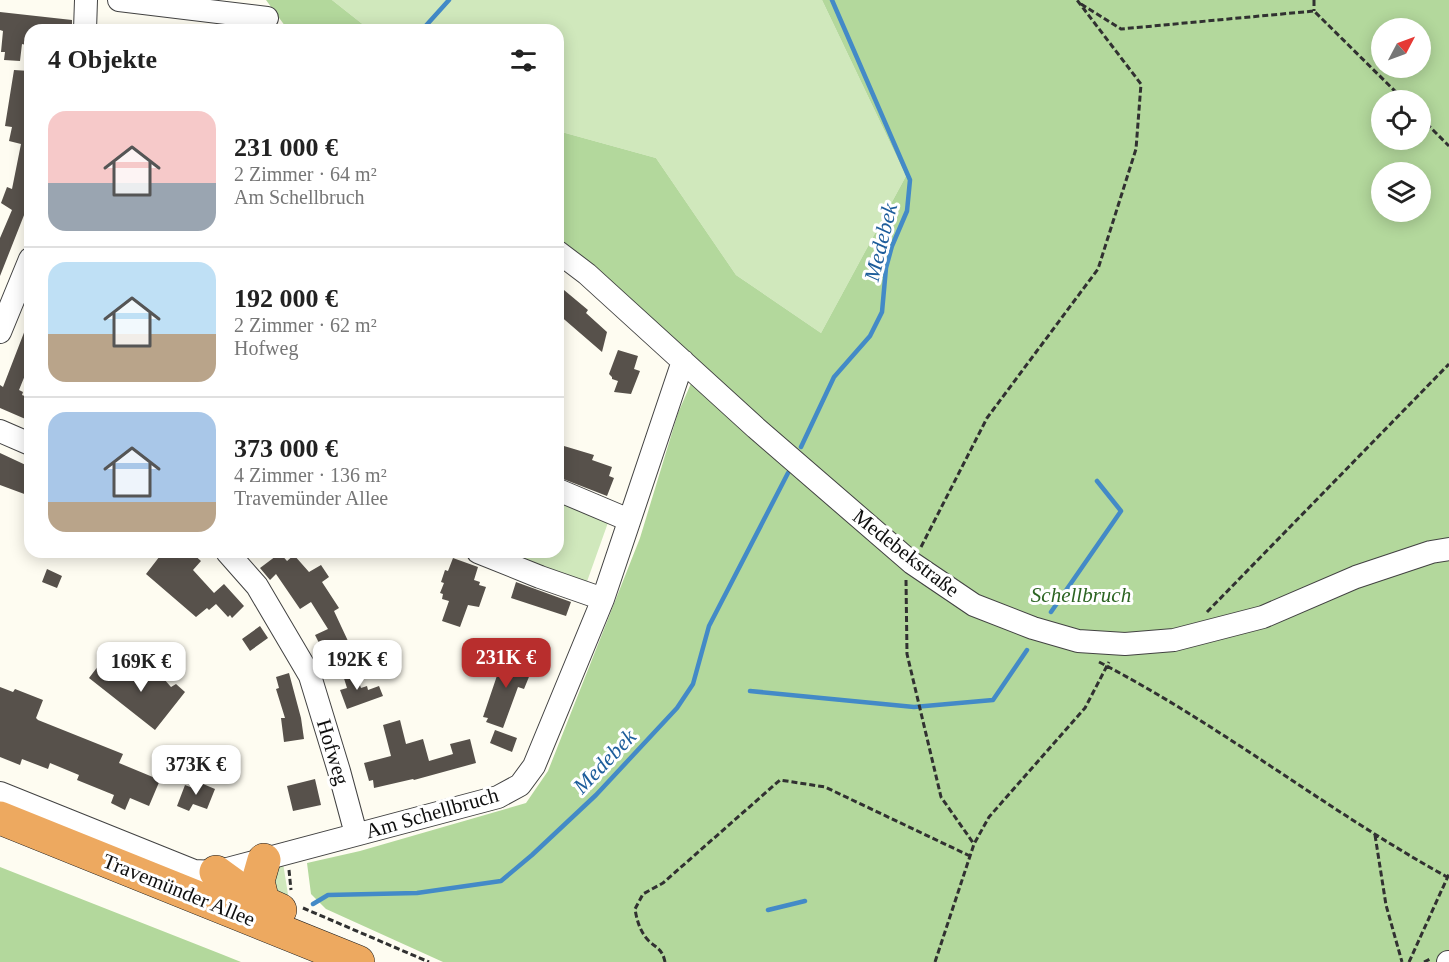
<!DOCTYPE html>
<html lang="de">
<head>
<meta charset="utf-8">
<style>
  :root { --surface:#fff; --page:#f2f2f2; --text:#222; --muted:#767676; --line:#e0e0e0; --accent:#b82e2d }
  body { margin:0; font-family:Georgia,serif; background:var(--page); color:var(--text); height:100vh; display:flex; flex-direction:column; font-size:22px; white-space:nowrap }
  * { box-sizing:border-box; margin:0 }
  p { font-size:20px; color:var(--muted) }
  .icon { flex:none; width:33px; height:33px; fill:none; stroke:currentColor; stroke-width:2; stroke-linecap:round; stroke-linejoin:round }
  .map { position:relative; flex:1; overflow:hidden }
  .panel { position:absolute; left:24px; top:24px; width:540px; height:534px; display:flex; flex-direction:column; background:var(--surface); border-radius:18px; box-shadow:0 3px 15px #0003 }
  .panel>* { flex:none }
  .needle { width:39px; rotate:49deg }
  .fabs { position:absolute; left:1371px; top:18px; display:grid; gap:12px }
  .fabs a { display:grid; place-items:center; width:60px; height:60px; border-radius:50%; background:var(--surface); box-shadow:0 3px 15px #0003; font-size:30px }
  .price { position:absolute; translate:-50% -51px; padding:0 14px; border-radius:12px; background:#fff; color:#222; font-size:20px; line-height:39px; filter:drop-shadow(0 2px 3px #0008) }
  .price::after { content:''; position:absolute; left:50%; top:36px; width:18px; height:14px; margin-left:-9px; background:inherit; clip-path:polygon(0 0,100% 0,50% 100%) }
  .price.active { background:var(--accent); color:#fff }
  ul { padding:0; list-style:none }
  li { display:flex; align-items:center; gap:18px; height:150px; padding:0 24px }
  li+li { border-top:2px solid var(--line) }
  li span { display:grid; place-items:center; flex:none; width:168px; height:120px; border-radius:18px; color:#555 }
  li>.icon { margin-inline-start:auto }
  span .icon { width:72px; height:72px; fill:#fffc; stroke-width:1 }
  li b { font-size:26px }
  h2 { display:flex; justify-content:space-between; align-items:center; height:72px; padding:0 24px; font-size:26px }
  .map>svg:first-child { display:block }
  .green { fill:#d0e8bc }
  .forest { fill:#b3d89c; fill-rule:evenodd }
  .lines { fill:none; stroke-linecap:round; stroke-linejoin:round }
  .stream { stroke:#438ac7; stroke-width:4.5 }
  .building { fill:#57514b }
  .minor-casing { stroke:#424242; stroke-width:24 }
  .highway-casing { stroke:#202020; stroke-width:34 }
  .path { stroke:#313131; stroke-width:3; stroke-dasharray:6 3; stroke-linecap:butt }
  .minor { stroke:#fff; stroke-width:22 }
  .highway { stroke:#eda960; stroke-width:33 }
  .labels { text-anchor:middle; stroke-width:6; stroke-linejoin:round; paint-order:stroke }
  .street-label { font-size:21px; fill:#0f0f0f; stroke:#fff }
  .park-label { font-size:21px; font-style:italic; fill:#2c6422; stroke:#fff }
  .water-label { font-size:22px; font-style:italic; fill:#1d5d9b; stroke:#fff }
</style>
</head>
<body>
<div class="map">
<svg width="1449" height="962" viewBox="0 0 1449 962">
  <rect width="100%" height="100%" fill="#fefcf1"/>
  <!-- green -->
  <path class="green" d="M332 0H822L906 176 821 333 736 275 656 158 558 131V30H370Z
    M558 494 610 517 584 590 485 552H558Z
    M283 863 290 907 269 898 271 867Z"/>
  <!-- forest -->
  <path class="forest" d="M266 0H332L370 30H288Z
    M822 0H1449V962H443L326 909 311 894 307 863 360 851 526 803 548 771 640 538 678 413 700 363 593 267 558 240V131L656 158 736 275 821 333 906 176ZM1382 28H1420V68H1382ZM1382 100H1420V140H1382ZM1382 172H1420V212H1382Z
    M0 867 221 954 241 962H0Z"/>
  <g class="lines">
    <!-- stream -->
    <path class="stream" d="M422 30 449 0
      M801 447 834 377 870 336 882 312 886 268 892 246 907 211 910 180 832 0
      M1051 612 1121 511 1097 481
      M750 691 914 707 993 700 1027 650
      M313 904 328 895 417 893 501 881 532 855 596 795 677 708 693 684 709 626 788 473
      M768 910 805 901"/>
  </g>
  <!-- building -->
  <path class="building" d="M0 12 72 20V30H30V46L22 44 20 61 4 60 5 52H1L3 31 0 30Z
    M14 70 30 71V200L0 276V238L12 210 1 203 7 187 12 189 21 144 9 141 12 127 5 126Z
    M558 285 588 310 586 313 607 332 602 352 558 314Z
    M30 317V363L19 390 23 392 22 395 30 398V421L0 408V385L3 387Z
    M618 350 638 356 634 369 640 371 631 394 614 392 618 381 612 379V377L609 374Z
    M564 446 594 455 592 460 612 467 609 476 614 478 607 496 558 477V450L562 451Z
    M0 453 30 467V488L27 495 0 485Z
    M163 552H191L201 561 193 570 214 593 224 584 244 606 232 618 230 615 228 617 216 604 209 610 207 608 196 617 146 574Z
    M280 553 287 561 294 555 309 572 321 565 329 577 322 582 339 608 334 611 348 641 324 653 315 635 328 629 311 602 300 609 276 574 270 580 260 568Z
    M453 558 478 567 474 580 480 582 479 585 486 587 479 607 468 605 460 627 442 621 449 601 442 599 443 594 440 593 444 583 441 582 445 570 448 571Z
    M47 569 62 576 57 588 42 582Z
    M516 582 571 602 566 616 511 598Z
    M260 626 268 638 250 651 242 639Z
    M505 652 530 662 526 670 531 672 524 689 518 687 503 728 486 722 488 718 483 717Z
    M102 661 124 678 128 674 141 684 157 663 170 673 164 679 171 687 176 684 185 692 155 730 89 678Z
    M354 668 361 688 367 686 368 690 379 686 383 696 347 709 340 690 347 688 342 672Z
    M289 673 301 718 304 739 284 742 281 718H285L276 689 279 688 276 677Z
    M0 687 13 692 15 689 43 700 36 718 38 720 123 754 119 763 160 780 149 806 130 798 125 810 111 803 114 795 77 780 79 775 50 763 48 769 22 759 20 765 0 757Z
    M400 720 406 744 423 739 429 761 453 754 450 744 470 739 476 763 414 780 413 779 374 788 373 780 369 781 364 763 391 756 383 725Z
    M495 730 517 738 512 752 490 743Z
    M315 779 321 805 293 811 287 786Z
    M196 781 215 789 207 809 193 804 189 811 177 806 185 785 193 788Z"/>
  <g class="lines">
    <!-- minor casing -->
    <g class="minor-casing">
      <path id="minor" d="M119 0 267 18
        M85 30 86 0
        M558 252 587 274 756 428 912 563 974 605 1033 628 1078 641 1125 644 1174 640 1263 617 1356 577 1431 552 1449 549
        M0 332 30 259
        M0 431 30 444
        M558 490 629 520
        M227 552 257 586 310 676 339 771 356 834
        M478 552 540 577 603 599
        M0 793 194 871 216 872 498 797 520 785 534 766 603 599 683 361
        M1448 962H1449"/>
    </g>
    <!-- highway casing -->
    <g class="highway-casing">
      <path id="highway" d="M0 818 358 962
        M216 872 249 896 280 910
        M263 902 258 881 264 860"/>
    </g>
    <!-- path -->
    <path class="path" d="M1314 0V11
      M1081 4 1121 29 1314 11 1404 100
      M1420 117 1449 146
      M921 547 987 418 1098 269 1136 149 1141 84 1077 0
      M906 580 907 654 941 797 974 844
      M1207 612 1449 364
      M1099 662C1221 725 1329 812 1449 878
      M1375 835 1386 905 1402 962
      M289 870 291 890
      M303 908 429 962
      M665 962C662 948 657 949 648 940 640 931 637 921 635 909L643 894 663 883 780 780 825 787 970 856
      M935 962 974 844 989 817 1085 708 1109 662
      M1409 962 1449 874
      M1424 962 1432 958"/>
    <!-- minor -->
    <use href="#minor" class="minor"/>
    <!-- highway -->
    <use href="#highway" class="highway"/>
  </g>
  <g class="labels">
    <!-- street labels -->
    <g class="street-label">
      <text transform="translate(906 553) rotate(38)" y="7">Medebekstraße</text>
      <text transform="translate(333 752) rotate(73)" y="7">Hofweg</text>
      <text transform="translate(432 813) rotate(-16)" y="7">Am Schellbruch</text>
      <text transform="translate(179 890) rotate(22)" y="7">Travemünder Allee</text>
    </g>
    <!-- park labels -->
    <g class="park-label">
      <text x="1081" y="602">Schellbruch</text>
    </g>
    <!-- water labels -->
    <g class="water-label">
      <text transform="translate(880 242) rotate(-76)" y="8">Medebek</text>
      <text transform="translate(604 761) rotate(-46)" y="8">Medebek</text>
    </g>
  </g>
</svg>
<div class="fabs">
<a><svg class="needle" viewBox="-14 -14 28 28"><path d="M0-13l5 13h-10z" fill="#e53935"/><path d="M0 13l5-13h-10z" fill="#767676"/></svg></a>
<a><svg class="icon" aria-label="locate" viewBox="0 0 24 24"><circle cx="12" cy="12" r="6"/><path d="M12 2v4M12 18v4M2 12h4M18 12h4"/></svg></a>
<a><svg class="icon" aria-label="layers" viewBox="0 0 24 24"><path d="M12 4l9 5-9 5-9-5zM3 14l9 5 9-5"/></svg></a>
</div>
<b class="price active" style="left:506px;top:689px">231K €</b>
<b class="price" style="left:357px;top:691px">192K €</b>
<b class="price" style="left:141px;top:693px">169K €</b>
<b class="price" style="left:196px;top:796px">373K €</b>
<section class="panel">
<h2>4 Objekte<svg class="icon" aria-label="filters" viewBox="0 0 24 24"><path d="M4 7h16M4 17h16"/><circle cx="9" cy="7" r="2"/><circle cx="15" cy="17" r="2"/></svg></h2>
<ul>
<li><span style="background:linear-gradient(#f6c9c9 60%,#9aa5b1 0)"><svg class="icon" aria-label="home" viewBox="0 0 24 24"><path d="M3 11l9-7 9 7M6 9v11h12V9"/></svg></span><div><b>231 000 €</b><p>2 Zimmer · 64 m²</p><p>Am Schellbruch</p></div></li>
<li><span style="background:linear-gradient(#bfe0f5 60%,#b9a48a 0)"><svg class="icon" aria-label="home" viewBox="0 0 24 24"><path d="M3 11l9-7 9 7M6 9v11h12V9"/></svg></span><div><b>192 000 €</b><p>2 Zimmer · 62 m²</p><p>Hofweg</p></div></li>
<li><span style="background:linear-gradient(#a9c7e8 75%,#b9a48a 0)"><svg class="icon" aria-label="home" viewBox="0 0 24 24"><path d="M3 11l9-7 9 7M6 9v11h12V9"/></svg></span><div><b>373 000 €</b><p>4 Zimmer · 136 m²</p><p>Travemünder Allee</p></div></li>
</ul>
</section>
</div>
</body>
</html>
